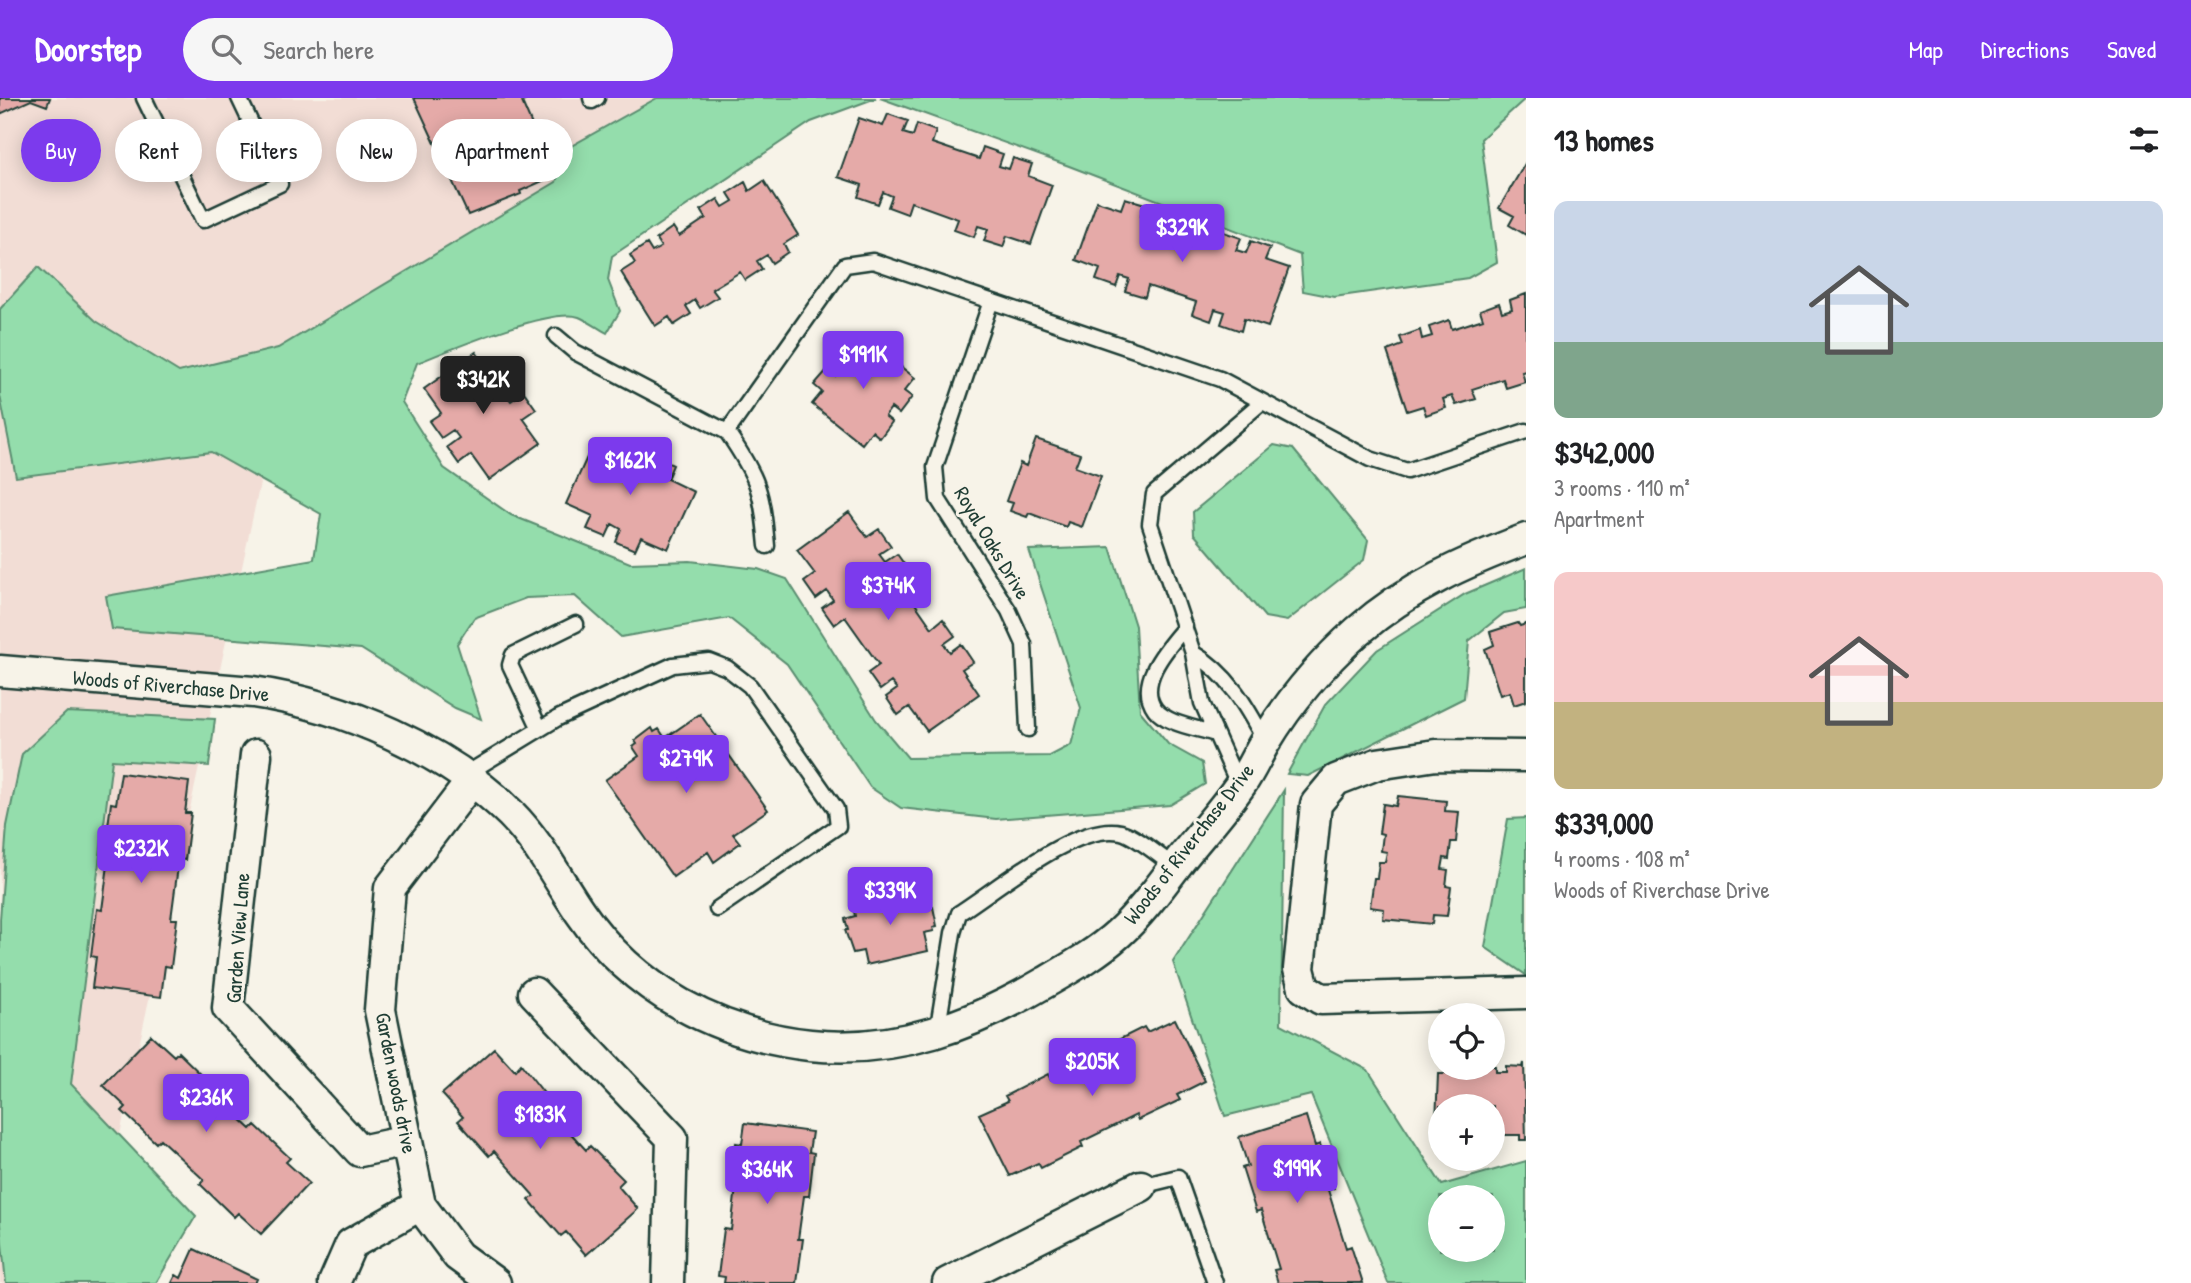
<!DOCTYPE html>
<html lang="en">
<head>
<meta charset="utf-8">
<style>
  :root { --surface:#fff; --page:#f6f6f6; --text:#202124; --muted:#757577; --accent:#7c3aed }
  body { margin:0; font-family:"Patrick Hand",sans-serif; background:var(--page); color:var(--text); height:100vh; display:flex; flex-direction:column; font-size:26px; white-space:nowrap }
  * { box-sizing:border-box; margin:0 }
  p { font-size:23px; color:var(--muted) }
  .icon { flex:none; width:38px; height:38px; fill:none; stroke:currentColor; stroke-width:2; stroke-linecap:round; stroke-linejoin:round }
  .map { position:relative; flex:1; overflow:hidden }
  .sheet { display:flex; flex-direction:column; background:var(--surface); width:665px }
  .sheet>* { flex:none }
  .banner { position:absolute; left:21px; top:21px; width:665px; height:63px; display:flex; gap:14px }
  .fabs { position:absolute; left:1428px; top:905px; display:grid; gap:14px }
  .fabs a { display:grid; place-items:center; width:77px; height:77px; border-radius:50%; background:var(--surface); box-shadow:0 4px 18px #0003; font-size:35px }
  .price { position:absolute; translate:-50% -60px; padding:0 16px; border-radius:7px; background:var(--accent); color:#fff; font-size:23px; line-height:46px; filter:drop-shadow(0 2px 4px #0008) }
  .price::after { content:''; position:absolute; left:50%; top:42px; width:21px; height:16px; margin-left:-10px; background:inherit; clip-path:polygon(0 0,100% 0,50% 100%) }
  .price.current { background:#222; color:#fff }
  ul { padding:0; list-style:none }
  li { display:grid; align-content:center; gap:14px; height:371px; padding:0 28px }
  li span { display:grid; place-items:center; height:217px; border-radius:14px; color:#555 }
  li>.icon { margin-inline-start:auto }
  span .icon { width:126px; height:126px; fill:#fffc; stroke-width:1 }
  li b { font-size:30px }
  h2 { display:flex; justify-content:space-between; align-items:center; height:84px; padding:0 28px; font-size:30px }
  .pill { padding:0 24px; border-radius:32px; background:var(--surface); box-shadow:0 4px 18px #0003; font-size:24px; line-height:63px }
  .pill.current { background:var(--accent); color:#fff }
  header { display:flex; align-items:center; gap:42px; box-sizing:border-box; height:98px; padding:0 35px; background:var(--accent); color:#fff }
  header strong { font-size:33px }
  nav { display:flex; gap:38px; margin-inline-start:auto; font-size:24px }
  .search { width:490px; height:63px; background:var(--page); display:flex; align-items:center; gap:18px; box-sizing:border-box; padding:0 24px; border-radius:38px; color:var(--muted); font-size:26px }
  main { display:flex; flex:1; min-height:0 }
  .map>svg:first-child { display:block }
  .built { fill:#f2ddd5 }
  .green { fill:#94ddac; stroke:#5a8d70; stroke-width:2; fill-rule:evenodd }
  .building { fill:#e5aaa8; stroke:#1f3d34; stroke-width:2 }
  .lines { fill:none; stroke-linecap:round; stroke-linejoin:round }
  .lane-casing { stroke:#1f3d34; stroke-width:19 }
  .street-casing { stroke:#1f3d34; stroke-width:35 }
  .lane { stroke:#f7f3e8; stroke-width:14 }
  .street { stroke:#f7f3e8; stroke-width:30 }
  .labels { text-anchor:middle; stroke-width:6; stroke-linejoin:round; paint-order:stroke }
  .street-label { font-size:21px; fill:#1f3d34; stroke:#f7f3e8 }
</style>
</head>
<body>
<header>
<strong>Doorstep</strong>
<div class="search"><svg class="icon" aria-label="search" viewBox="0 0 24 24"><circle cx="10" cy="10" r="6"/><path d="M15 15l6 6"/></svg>Search here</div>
<nav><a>Map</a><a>Directions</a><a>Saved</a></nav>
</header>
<main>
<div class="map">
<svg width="1526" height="1185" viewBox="0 0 1526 1185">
  <rect width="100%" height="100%" fill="#f7f3e8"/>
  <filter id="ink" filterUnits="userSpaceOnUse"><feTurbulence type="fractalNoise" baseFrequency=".0143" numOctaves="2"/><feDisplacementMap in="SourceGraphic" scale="14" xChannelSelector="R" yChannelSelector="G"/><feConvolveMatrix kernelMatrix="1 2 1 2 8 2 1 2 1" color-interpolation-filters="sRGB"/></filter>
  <g filter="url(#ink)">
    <!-- built -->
    <path class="built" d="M0 0H738L282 283 88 1185H0Z"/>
    <!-- green -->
    <path class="green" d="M657 0H876L811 24 612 158 608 182 620 213 607 235C598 230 588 223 579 219 551 209 447 253 417 265L402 304 444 370 511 417 630 465 690 463 758 471 787 481 876 622 908 660 1050 658 1071 647 1081 610 1029 452 1110 449 1135 528 1140 613 1168 646 1202 665 1205 686 1170 707 996 721 901 710 870 689 787 566 729 520 621 539 575 498 526 500 474 520 457 546 481 621 455 610 361 551 112 531 106 498 314 461 321 416 211 354 16 379 0 298V211L38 169 96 223 179 274 278 250 556 84 566 51Z
      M880 0H1526L1481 41 1497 164 1468 180 1334 199 1303 193 1300 157 1069 68Z
      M1274 347 1293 351 1368 442 1364 462 1287 523 1265 519 1194 436 1193 414Z
      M1526 470V511L1504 515 1469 543 1464 600 1308 678 1287 676 1325 607 1377 552 1465 496Z
      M67 614 215 621 209 668 112 662 71 986 196 1118 156 1185H6L0 1126V821L7 728 22 656Z
      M1284 692 1281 926 1368 972 1442 1087 1526 1063V1185H1388L1311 997 1225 1018 1173 864ZM1440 1099H1493V1152H1440Z
      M1526 720V877L1485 849 1508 721Z"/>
    <!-- building -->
    <path class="building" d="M0 0H50L47 8 31 2 0 16Z
      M414 0H530L522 4 554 78 520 93 521 96 468 117Z
      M888 16 908 23 903 35 913 38 917 26 936 33 932 45 979 61 983 49 1003 56 999 68 1009 71 1013 60 1032 66 1028 78 1052 87 1031 146 1007 138 1003 149 984 143 988 131 978 128 974 139 954 132 958 121 911 104 907 116 888 109 892 98 883 94 878 106 858 99 862 87 838 79 859 20 883 28Z
      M1526 64V137L1509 127 1514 118 1499 110Z
      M764 83 798 137 784 146 788 154 772 165 767 157 757 163 762 171 745 182 740 174 712 191 718 199 700 210 695 202 686 208 691 216 674 227 669 219 655 228 621 174 635 165 630 157 647 146 652 154 661 149 656 141 673 129 679 138 706 120 701 112 718 101 723 109 733 103 728 95 745 84 749 93Z
      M1125 100 1145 106 1141 118 1150 122 1155 110 1174 116 1170 129 1217 145 1221 133 1241 140 1236 152 1246 155 1251 143 1270 150 1265 162 1289 170 1268 229 1244 221 1241 233 1221 226 1225 214 1215 211 1211 223 1192 216 1196 204 1148 188 1145 199 1125 193 1129 181 1120 178 1116 189 1096 182 1100 171 1076 162 1097 103 1121 111Z
      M1526 196V273L1522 274 1525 284 1506 290 1503 281 1472 291 1476 301 1456 307 1452 298 1443 301 1446 310 1426 317 1423 308 1407 313 1387 253 1403 247 1400 239 1420 232 1422 241 1432 238 1429 229 1449 222 1452 231 1483 221 1480 212 1499 205 1502 214 1512 211 1510 202Z
      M865 240 915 280 904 293 912 299 899 316 891 310 885 318 892 324 880 340 872 333 862 346 812 306 822 294 814 287 827 272 835 278 841 270 833 263 847 247 855 254Z
      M476 254 493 278 505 269 518 286 505 295 511 303 524 294 536 311 523 320 541 345 489 382 471 357 459 366 447 349 459 340 453 332 441 340 429 323 441 315 424 291Z
      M1036 341 1080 356 1075 369 1101 378 1082 429 1068 424 1066 429 1029 415 1027 419 1010 413 1013 405 1006 403 1020 365 1026 368Z
      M625 346 645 354 638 368 647 373 654 358 673 367 667 381 694 394 668 451 641 439 635 452 616 444 621 431 612 426 606 439 587 431 593 418 566 406 592 348 619 360Z
      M849 414 867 439 879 431 891 448 879 456 885 464 897 456 909 473 898 481 932 530 943 521 955 538 944 546 950 554 961 546 973 564 962 571 979 596 927 633 909 609 898 617 886 599 897 591 891 584 880 592 868 575 879 567 845 519 834 527 822 510 833 502 827 493 816 501 804 484 815 476 797 452Z
      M1518 525 1520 528 1526 526V603L1514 607 1510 594 1500 597 1485 551 1494 547 1490 534Z
      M700 616 768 712 733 736 740 745 714 764 708 754 673 779 605 682 639 658 633 649 637 646 635 643 652 630 654 634 659 631 665 640Z
      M121 675 189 684 185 715H191L185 762 179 761 171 821H177L171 869 165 868 161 899 92 890 96 859 91 858 97 811 102 812 110 752 105 751 111 705 116 706Z
      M1398 698 1446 703 1445 713 1459 714 1456 744H1451L1449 761 1444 760 1442 771 1448 772 1446 788 1451 789 1447 818 1433 817 1432 826 1383 821 1384 811 1370 809 1374 780H1377L1379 764H1385L1387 754 1381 753 1383 736 1379 735 1383 706 1396 708Z
      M914 790 918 808 927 806 928 810 933 809 937 828 933 829 934 833 924 835 928 853 866 867 863 853 853 855 845 832H848L845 821 855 818 852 804Z
      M1175 921 1205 983 1177 997 1180 1002 1138 1022 1136 1017 1081 1044 1083 1049 1041 1070 1038 1065 1010 1078 979 1016 1008 1003 1005 998 1048 976 1051 982 1105 955 1102 950 1144 929 1147 934Z
      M151 937 174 958 178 954 211 986 207 990 251 1031 255 1027 290 1060 286 1064 309 1085 261 1136 238 1115 234 1119 200 1086 204 1082 160 1041 156 1045 122 1013 126 1009 103 987Z
      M494 950 515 973 521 966 550 1003 545 1007 586 1052 590 1048 624 1082 618 1088 638 1111 586 1157 566 1134 561 1138 529 1102 534 1098 494 1053 489 1058 458 1023 463 1019 442 996Z
      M1524 965 1526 1042H1520V1037H1503V1031H1493V1008H1440V1025L1436 1024 1438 976H1448L1449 970 1493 968H1495V974H1506V968L1523 969Z
      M1306 1018 1315 1048 1320 1046 1334 1090 1328 1092 1346 1150 1351 1148 1363 1185H1278L1274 1172 1279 1171 1261 1112 1256 1114 1242 1070 1248 1068 1239 1039Z
      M745 1025 812 1034 809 1054 814 1055 809 1098H804L798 1141H803L797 1185H724L725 1179 718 1178 724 1131 731 1132 736 1089 730 1088 736 1045 742 1046Z
      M194 1151 257 1181 255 1185H172L176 1177 181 1180Z"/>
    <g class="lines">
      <!-- lane casing -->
      <g class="lane-casing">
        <path id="lane" d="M144 0 203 122 280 86 239 0
          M591 0 592 3 597 0
          M991 203 935 369 938 401 1009 513 1024 546 1028 631
          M556 238 575 254 727 334
          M767 448C762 393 759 381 727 334L845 167 873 163 1220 281 1370 361 1407 373 1526 333
          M1185 529C1169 548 1135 584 1155 611 1166 626 1198 630 1215 636
          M1193 555C1228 575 1247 609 1265 643
          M540 631 510 567 513 557 576 526
          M466 676 558 620 673 567 709 563 727 570 750 588 836 711 838 728 717 811
          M1239 688 1202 605 1193 555 1150 426 1154 396 1262 304
          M937 935 953 835 959 815C997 791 1076 724 1121 734 1135 737 1162 760 1175 769
          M1141 1088 1178 1079 1215 1185"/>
      </g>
      <!-- street casing -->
      <g class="street-casing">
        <path id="street" d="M0 573 253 594C343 607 447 652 511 716 539 744 558 782 580 814 633 892 718 937 810 947 896 956 973 927 1046 884 1072 869 1097 855 1119 835 1143 813 1161 787 1181 761 1201 736 1223 712 1241 686 1251 672 1257 657 1265 644 1289 604 1323 564 1358 533 1408 489 1465 464 1526 441
          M256 657 228 910 360 1053 407 1043
          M1526 658 1436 657 1377 666 1336 682 1316 706 1299 871 1304 890 1321 901 1526 895
          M473 681 390 790 380 912 420 1107 458 1158 495 1185
          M534 895 672 1040 668 1185
          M334 1185 351 1146 420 1107
          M948 1185 1141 1088"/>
      </g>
      <!-- lane -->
      <use href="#lane" class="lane"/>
      <!-- street -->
      <use href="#street" class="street"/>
    </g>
  </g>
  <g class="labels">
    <!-- street labels -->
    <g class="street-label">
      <text transform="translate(992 445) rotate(59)" y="7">Royal Oaks Drive</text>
      <text transform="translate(171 588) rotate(5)" y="7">Woods of Riverchase Drive</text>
      <text transform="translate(1189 746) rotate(-52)" y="7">Woods of Riverchase Drive</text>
      <text transform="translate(238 840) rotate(-86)" y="7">Garden View Lane</text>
      <text transform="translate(396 985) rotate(79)" y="7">Garden woods drive</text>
    </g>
  </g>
</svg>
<div class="fabs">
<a><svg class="icon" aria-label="locate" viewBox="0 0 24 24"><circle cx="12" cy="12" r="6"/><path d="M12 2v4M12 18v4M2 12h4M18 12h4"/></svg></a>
<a>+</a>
<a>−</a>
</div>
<b class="price" style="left:1182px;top:166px">$329K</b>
<b class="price" style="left:863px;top:293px">$191K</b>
<b class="price current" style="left:483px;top:318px">$342K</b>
<b class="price" style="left:630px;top:399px">$162K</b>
<b class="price" style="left:888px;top:524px">$374K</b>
<b class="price" style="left:686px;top:697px">$279K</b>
<b class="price" style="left:141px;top:787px">$232K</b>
<b class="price" style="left:890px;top:829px">$339K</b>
<b class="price" style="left:1092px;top:1000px">$205K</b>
<b class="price" style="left:206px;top:1036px">$236K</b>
<b class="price" style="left:540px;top:1053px">$183K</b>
<b class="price" style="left:1297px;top:1107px">$199K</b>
<b class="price" style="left:767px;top:1108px">$364K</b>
<div class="banner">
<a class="pill current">Buy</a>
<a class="pill">Rent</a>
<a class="pill">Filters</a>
<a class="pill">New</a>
<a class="pill">Apartment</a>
</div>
</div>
<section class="sheet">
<h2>13 homes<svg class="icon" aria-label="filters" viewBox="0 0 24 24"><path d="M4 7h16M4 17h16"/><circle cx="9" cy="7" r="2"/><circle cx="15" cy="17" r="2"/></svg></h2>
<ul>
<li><span style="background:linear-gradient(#c9d6e8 65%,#7fa58c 0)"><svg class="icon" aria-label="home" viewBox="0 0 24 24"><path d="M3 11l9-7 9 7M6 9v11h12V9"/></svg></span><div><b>$342,000</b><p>3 rooms · 110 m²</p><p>Apartment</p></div></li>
<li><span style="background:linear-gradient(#f6c9c9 60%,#c2b280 0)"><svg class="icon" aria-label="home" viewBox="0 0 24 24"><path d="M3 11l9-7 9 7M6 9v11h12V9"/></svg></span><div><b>$339,000</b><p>4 rooms · 108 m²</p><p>Woods of Riverchase Drive</p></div></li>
</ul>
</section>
</main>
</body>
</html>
